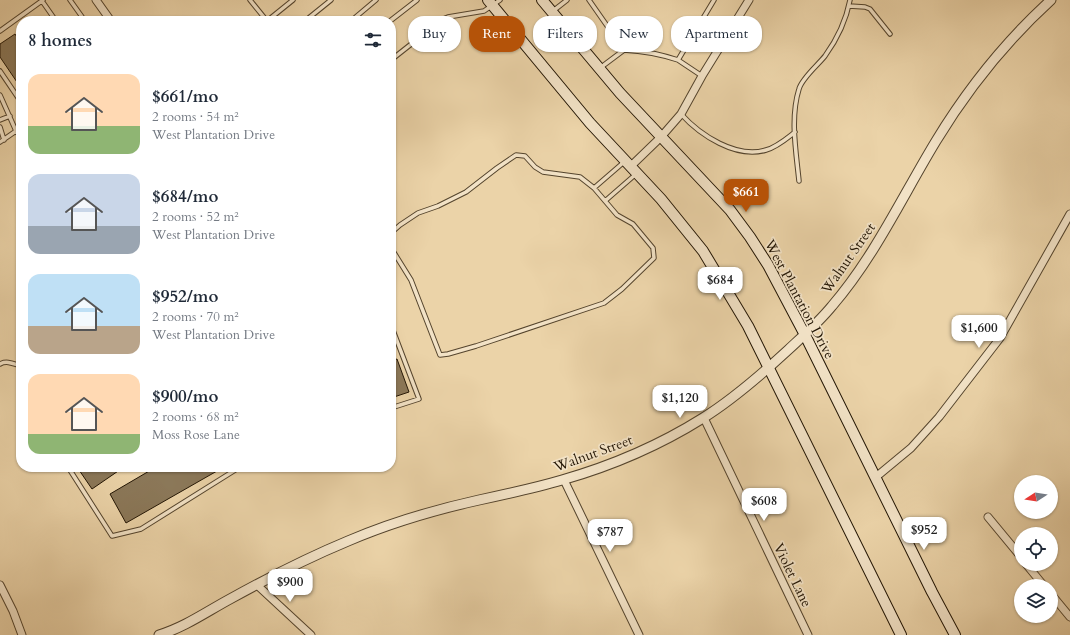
<!DOCTYPE html>
<html lang="en">
<head>
<meta charset="utf-8">
<style>
  :root { --surface:#fff; --page:#f6f6f7; --text:#1f2937; --muted:#747a83; --accent:#b45309 }
  body { margin:0; font-family:Cardo,serif; background:var(--page); color:var(--text); height:100vh; display:flex; flex-direction:column; font-size:15px; white-space:nowrap }
  * { box-sizing:border-box; margin:0 }
  p { font-size:13px; color:var(--muted) }
  .icon { flex:none; width:22px; height:22px; fill:none; stroke:currentColor; stroke-width:2; stroke-linecap:round; stroke-linejoin:round }
  .map { position:relative; flex:1; overflow:hidden }
  .sheet { position:absolute; left:16px; top:16px; width:380px; height:456px; display:flex; flex-direction:column; background:var(--surface); border-radius:16px; box-shadow:0 1px 3px #0004 }
  .sheet>* { flex:none }
  .banner { position:absolute; left:408px; top:16px; width:380px; height:36px; display:flex; gap:8px }
  .needle { width:26px; rotate:258deg }
  .tools { position:absolute; left:1014px; top:475px; display:grid; gap:8px }
  .tools a { display:grid; place-items:center; width:44px; height:44px; border-radius:50%; background:var(--surface); box-shadow:0 1px 3px #0004; font-size:20px }
  .price { position:absolute; translate:-50% -34px; padding:0 9px; border-radius:8px; background:#fff; color:#222; font-size:13px; line-height:26px; filter:drop-shadow(0 1px 2px #0008) }
  .price::after { content:''; position:absolute; left:50%; top:24px; width:12px; height:9px; margin-left:-6px; background:inherit; clip-path:polygon(0 0,100% 0,50% 100%) }
  .price.active { background:var(--accent); color:#fff }
  ul { padding:0; list-style:none }
  li { display:flex; align-items:center; gap:12px; height:100px; padding:0 12px }
  li span { display:grid; place-items:center; flex:none; width:112px; height:80px; border-radius:12px; color:#555 }
  li>.icon { margin-inline-start:auto }
  span .icon { width:48px; height:48px; fill:#fffc; stroke-width:1 }
  li b { font-size:17px }
  h2 { display:flex; justify-content:space-between; align-items:center; height:48px; padding:0 12px; font-size:17px }
  .chip { padding:0 14px; border-radius:16px; background:var(--surface); box-shadow:0 1px 3px #0004; font-size:14px; line-height:36px }
  .chip.active { background:var(--accent); color:#fff }
  .map>svg:first-child { display:block }
  .building { fill:#8b7859; stroke:#221504 }
  .lines { fill:none; stroke-linecap:round; stroke-linejoin:round }
  .service-casing { stroke:#54442d; stroke-width:5.5 }
  .minor-casing { stroke:#54442d; stroke-width:9 }
  .tertiary-casing { stroke:#54442d; stroke-width:11 }
  .secondary-casing { stroke:#221504; stroke-width:12 }
  .service { stroke:#f2e2c6; stroke-width:3.5 }
  .minor { stroke:#f2e2c6; stroke-width:7 }
  .tertiary { stroke:#f2e2c6; stroke-width:9 }
  .secondary { stroke:#f2e2c6; stroke-width:10 }
  .labels { text-anchor:middle; stroke-width:3.5; stroke-linejoin:round; paint-order:stroke }
  .street-label { font-size:14px; fill:#221504; stroke:#f2e2c6 }
</style>
</head>
<body>
<div class="map">
<svg width="1070" height="635" viewBox="0 0 1070 635">
  <rect width="100%" height="100%" fill="#ebd3a8"/>
  <filter id="stains"><feTurbulence type="fractalNoise" baseFrequency=".005" numOctaves="4"/><feColorMatrix values="0 0 0 0 .2 0 0 0 0 .09 0 0 0 0 .02 0 0 0 .5 -.17"/></filter>
  <radialGradient id="worn" r=".72"><stop offset=".6" stop-color="#630" stop-opacity="0"/><stop offset="1" stop-color="#630" stop-opacity=".3"/></radialGradient>
  <!-- building -->
  <path class="building" d="M15 34 21 43V88L0 57V44Z
    M397 359 409 392 391 398V361Z
    M77 467H124L92 489Z
    M156 467H224L126 523 110 494Z"/>
  <g class="lines">
    <!-- service casing -->
    <g class="service-casing">
      <path id="service" d="M70 0 85 21
        M250 0 267 21
        M589 0 624 50 600 68
        M42 1 56 21
        M849 6 865 7 870 9 890 34
        M553 11 567 0
        M267 21 293 0
        M305 21 331 0
        M351 21 376 0
        M390 21 417 0
        M0 31 43 0
        M624 50C643 51 660 54 678 60
        M391 60 443 19 448 17 484 11 500 0
        M0 71 21 102
        M702 76 678 60 714 0
        M0 95 16 131 21 137
        M681 114C700 135 736 159 766 150 777 147 786 139 795 132
        M0 120 10 116
        M0 127 4 140
        M0 142 16 131
        M799 181C796 151 790 118 799 89 802 78 818 65 825 56 838 38 846 21 850 0
        M594 188 624 162
        M605 201 636 174
        M391 233 400 225 418 213 438 206 466 192 497 168 516 155 525 156 535 167 543 172 580 177 594 188 617 215 633 224 653 248 654 258 622 289 604 303 476 346 448 354 440 355 411 280 393 251 391 242
        M391 325 419 399 391 408
        M0 364C7 360 14 364 21 366
        M68 467 112 536 141 529 240 467"/>
    </g>
    <!-- minor casing -->
    <g class="minor-casing">
      <path id="minor" d="M96 0 111 21
        M630 167 661 137 681 114 702 76 749 0
        M704 418 808 635
        M876 477 911 448 939 417 1000 338 1070 214
        M564 480 639 635
        M988 517 1021 557
        M1026 564 1044 586
        M0 585 13 611 22 635
        M257 585 311 635
        M1051 594 1070 617"/>
    </g>
    <!-- tertiary casing -->
    <g class="tertiary-casing">
      <path id="tertiary" d="M159 635C185 627 206 612 230 599 268 578 307 558 348 541 390 523 434 510 479 500 507 494 535 488 562 480 611 466 660 445 703 418 732 400 762 374 788 350 803 336 819 322 832 306 875 256 902 197 936 141 967 90 1006 41 1051 0"/>
    </g>
    <!-- secondary casing -->
    <g class="secondary-casing">
      <path id="secondary" d="M488 0 590 123 661 199 703 251 748 326 901 635
        M542 0 620 93 730 210 750 237 768 265 805 335 932 592 955 635"/>
    </g>
    <!-- service -->
    <use href="#service" class="service"/>
    <!-- minor -->
    <use href="#minor" class="minor"/>
    <!-- tertiary -->
    <use href="#tertiary" class="tertiary"/>
    <!-- secondary -->
    <use href="#secondary" class="secondary"/>
  </g>
  <g class="labels">
    <!-- street labels -->
    <g class="street-label">
      <text transform="translate(848 258) rotate(-55)" y="5">Walnut Street</text>
      <text transform="translate(800 299) rotate(62)" y="5">West Plantation Drive</text>
      <text transform="translate(593 453) rotate(-20)" y="5">Walnut Street</text>
      <text transform="translate(793 575) rotate(64)" y="5">Violet Lane</text>
    </g>
  </g>
  <rect width="100%" height="100%" filter="url(#stains)"/>
  <rect width="100%" height="100%" fill="url(#worn)"/>
</svg>
<div class="tools">
<a><svg class="needle" viewBox="-14 -14 28 28"><path d="M0-13l5 13h-10z" fill="#e53935"/><path d="M0 13l5-13h-10z" fill="#747a83"/></svg></a>
<a><svg class="icon" aria-label="locate" viewBox="0 0 24 24"><circle cx="12" cy="12" r="6"/><path d="M12 2v4M12 18v4M2 12h4M18 12h4"/></svg></a>
<a><svg class="icon" aria-label="layers" viewBox="0 0 24 24"><path d="M12 4l9 5-9 5-9-5zM3 14l9 5 9-5"/></svg></a>
</div>
<b class="price active" style="left:746px;top:213px">$661</b>
<b class="price" style="left:720px;top:301px">$684</b>
<b class="price" style="left:979px;top:349px">$1,600</b>
<b class="price" style="left:680px;top:419px">$1,120</b>
<b class="price" style="left:764px;top:522px">$608</b>
<b class="price" style="left:924px;top:551px">$952</b>
<b class="price" style="left:610px;top:553px">$787</b>
<b class="price" style="left:290px;top:603px">$900</b>
<div class="banner">
<a class="chip">Buy</a>
<a class="chip active">Rent</a>
<a class="chip">Filters</a>
<a class="chip">New</a>
<a class="chip">Apartment</a>
</div>
<section class="sheet">
<h2>8 homes<svg class="icon" aria-label="filters" viewBox="0 0 24 24"><path d="M4 7h16M4 17h16"/><circle cx="9" cy="7" r="2"/><circle cx="15" cy="17" r="2"/></svg></h2>
<ul>
<li><span style="background:linear-gradient(#ffd9b3 65%,#8fb573 0)"><svg class="icon" aria-label="home" viewBox="0 0 24 24"><path d="M3 11l9-7 9 7M6 9v11h12V9"/></svg></span><div><b>$661/mo</b><p>2 rooms · 54 m²</p><p>West Plantation Drive</p></div></li>
<li><span style="background:linear-gradient(#c9d6e8 65%,#9aa5b1 0)"><svg class="icon" aria-label="home" viewBox="0 0 24 24"><path d="M3 11l9-7 9 7M6 9v11h12V9"/></svg></span><div><b>$684/mo</b><p>2 rooms · 52 m²</p><p>West Plantation Drive</p></div></li>
<li><span style="background:linear-gradient(#bfe0f5 65%,#b9a48a 0)"><svg class="icon" aria-label="home" viewBox="0 0 24 24"><path d="M3 11l9-7 9 7M6 9v11h12V9"/></svg></span><div><b>$952/mo</b><p>2 rooms · 70 m²</p><p>West Plantation Drive</p></div></li>
<li><span style="background:linear-gradient(#ffd9b3 75%,#8fb573 0)"><svg class="icon" aria-label="home" viewBox="0 0 24 24"><path d="M3 11l9-7 9 7M6 9v11h12V9"/></svg></span><div><b>$900/mo</b><p>2 rooms · 68 m²</p><p>Moss Rose Lane</p></div></li>
</ul>
</section>
</div>
</body>
</html>
